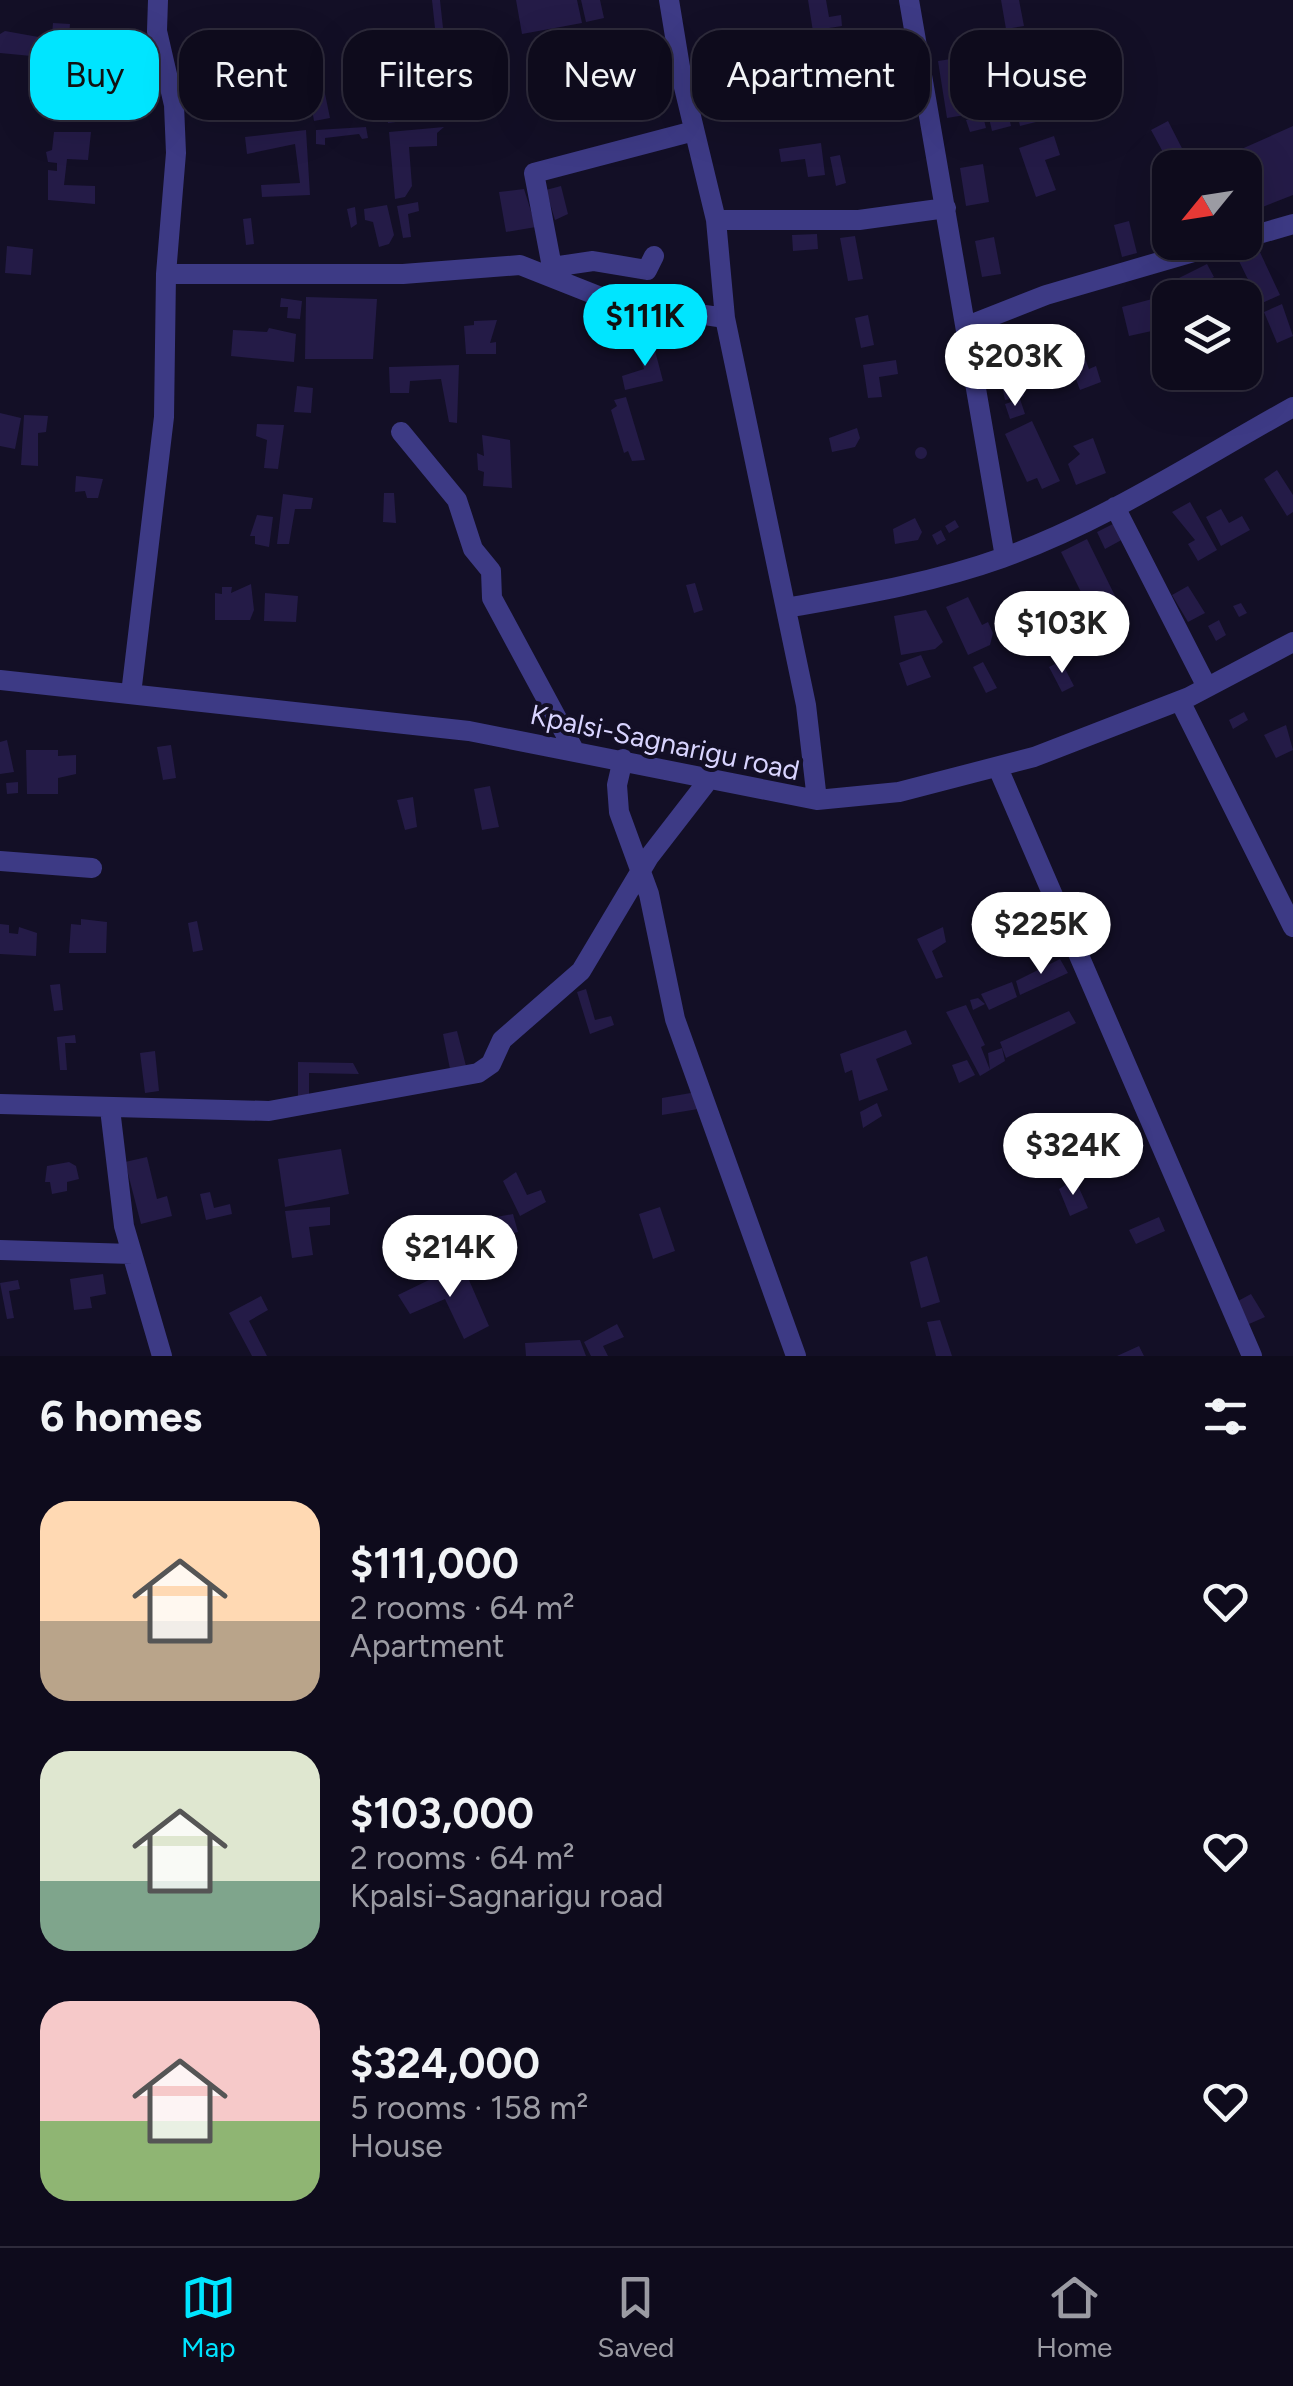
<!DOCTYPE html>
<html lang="en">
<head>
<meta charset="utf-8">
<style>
  :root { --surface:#0e0b1c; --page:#1c1929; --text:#f1f3f6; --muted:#9b9ba3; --line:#2e2b3b; --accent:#00e5ff }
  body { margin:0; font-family:Figtree,sans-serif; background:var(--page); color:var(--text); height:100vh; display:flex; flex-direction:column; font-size:38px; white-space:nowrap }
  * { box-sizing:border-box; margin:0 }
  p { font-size:32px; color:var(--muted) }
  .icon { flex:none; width:55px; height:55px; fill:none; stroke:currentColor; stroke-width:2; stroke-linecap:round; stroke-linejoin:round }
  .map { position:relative; height:1356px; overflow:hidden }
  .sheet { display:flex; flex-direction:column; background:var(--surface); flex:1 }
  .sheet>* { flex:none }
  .guide { position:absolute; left:30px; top:30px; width:1235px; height:90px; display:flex; gap:20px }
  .needle { width:65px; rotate:240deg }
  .controls { position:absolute; left:1152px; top:150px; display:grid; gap:20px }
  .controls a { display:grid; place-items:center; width:110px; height:110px; border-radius:20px; background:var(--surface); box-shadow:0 10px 40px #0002,0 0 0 2px var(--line); font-size:50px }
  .price { position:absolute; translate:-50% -85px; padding:0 22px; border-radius:35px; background:#fff; color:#222; font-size:32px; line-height:65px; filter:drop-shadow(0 2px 5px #0008) }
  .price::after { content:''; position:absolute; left:50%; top:60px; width:30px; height:22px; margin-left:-15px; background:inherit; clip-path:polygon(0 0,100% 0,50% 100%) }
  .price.active { background:var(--accent); color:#111 }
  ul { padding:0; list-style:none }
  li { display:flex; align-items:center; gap:30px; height:250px; padding:0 40px }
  li span { display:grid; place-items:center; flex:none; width:280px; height:200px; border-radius:30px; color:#555 }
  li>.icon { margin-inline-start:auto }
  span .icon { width:120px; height:120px; fill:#fffc; stroke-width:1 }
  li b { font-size:42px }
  h2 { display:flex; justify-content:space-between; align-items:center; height:120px; padding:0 40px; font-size:42px }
  .tag { padding:0 35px; border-radius:30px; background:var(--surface); box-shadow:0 10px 40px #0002,0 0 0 2px var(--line); font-size:35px; line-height:90px }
  .tag.active { background:var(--accent); color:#111 }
  .dock { display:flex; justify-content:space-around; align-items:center; height:140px; border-top:2px solid var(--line); background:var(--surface); font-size:28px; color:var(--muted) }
  .dock a { display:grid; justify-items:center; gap:5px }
  .dock .active { color:var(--accent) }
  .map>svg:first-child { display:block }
  .building { fill:#241b47 }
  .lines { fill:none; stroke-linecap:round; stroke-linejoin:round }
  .minor { stroke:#3d3a85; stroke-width:20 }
  .labels { text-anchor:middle; stroke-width:8; stroke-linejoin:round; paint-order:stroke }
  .street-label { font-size:28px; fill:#d9d4ff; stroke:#130f26 }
</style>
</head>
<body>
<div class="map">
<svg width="1293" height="1356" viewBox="0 0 1293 1356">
  <rect width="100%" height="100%" fill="#130f26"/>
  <!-- building -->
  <path class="building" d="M432 0H440L443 28H435Z
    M516 0H577L582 23 522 34Z
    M581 0H600L604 18 586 22Z
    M808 0H826L829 17 841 15 842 26 829 28 833 54 817 57Z
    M1001 0H1019L1024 26 1006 29Z
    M53 23 70 24 67 60 50 57Z
    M5 31 44 38 42 57 0 53V34Z
    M583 31 593 71 577 75 570 47 549 52 546 40Z
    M604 34 612 61 597 66 589 38Z
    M1003 51 1011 106 991 109 985 76 969 78 968 73 959 74 965 115 947 118 938 61Z
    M273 59 274 73 242 75V60Z
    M50 65 76 66V76L60 75 57 99 47 98Z
    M1102 78 1111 97 1094 104 1086 86Z
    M324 89 330 118 314 121 309 92Z
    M1029 91 1036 122 1020 126 1013 95Z
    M394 98 396 122 388 123 385 99Z
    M1008 113 1011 126 992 131 989 118Z
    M983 116 986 128 970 132 966 120Z
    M1168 121 1187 158 1171 167 1151 130Z
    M1293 126V195L1260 208 1237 151Z
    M366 127 368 138 362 139 359 134 325 138V145L316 144V130Z
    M444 127 437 133V146L409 147 412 186 405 197 395 199 389 132Z
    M306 130 310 195 262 197 261 185 300 183 295 144 247 154 245 137Z
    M54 132H91L88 160 67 159 64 185 95 186V204L48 200V170L57 171V163L48 162 46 152 52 150Z
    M1054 136 1060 155 1045 160 1056 190 1036 197 1019 148Z
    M821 143 825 175 808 177 805 159 781 162 779 149Z
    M840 155 846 183 836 186 830 157Z
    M1227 157 1228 168H1206Z
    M983 164 989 202 966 206 960 168Z
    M561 186 568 214 555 220 546 190Z
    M524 189 536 227 506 232 499 192Z
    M418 202 419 211 408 214 411 237 403 238 397 206Z
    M387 205 394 235 389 244 379 247 373 222 365 220 364 209Z
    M355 207 357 224 351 228 347 209Z
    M251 218 254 244 246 245 243 219Z
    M1129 221 1137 253 1122 257 1114 225Z
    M817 234 818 249 793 251 792 235Z
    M855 236 863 279 848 281 840 238Z
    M994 237 1001 274 982 277 975 241Z
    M7 246 33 249 31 275 5 273Z
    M1258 248 1280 295 1260 304 1237 257Z
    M1207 264 1214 277 1199 285 1205 298H1183L1175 280Z
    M1175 293 1178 298H1165L1170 327 1129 336 1122 307Z
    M306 297 377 299 373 359H305Z
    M281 298 302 301 300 319 287 318 288 307H280Z
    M1282 304 1293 336 1277 343 1264 312Z
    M868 315 874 345 861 348 855 318Z
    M497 320 490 343 496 342V354H466L464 326 474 325V321Z
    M1257 320 1256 336 1245 342V326Z
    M269 328 296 334 294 362 231 356 233 330 267 332Z
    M1047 330 1052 349 1030 355 1025 336Z
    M1010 336 1019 337 1025 356 1017 362 1024 396 1005 400 995 353 1007 345Z
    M653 343 663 381 625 390 622 376 644 369 636 346Z
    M1083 353 1089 369 1096 366 1101 382 1080 390 1068 358Z
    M896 360 898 374 879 377 882 397 868 398 863 365Z
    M459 365 457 423 449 422 441 379 410 381 409 393H390L389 367Z
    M1224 372H1240L1243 378 1230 385Z
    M297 386 313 388 311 413 294 412Z
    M626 397 645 460 632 461 628 451 624 453 611 410 617 406 614 400Z
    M1020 399 1025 414 1010 419 1005 404Z
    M0 413 21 418 15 449 0 446Z
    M24 415 48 416 46 432 38 433V466L21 465Z
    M1032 421 1060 481 1042 489 1037 478 1027 482 1005 434Z
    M257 424 284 425 278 469 264 468 267 440 256 436Z
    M857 428 860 438 855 447 832 452 829 438Z
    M482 435 510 440 512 488 483 486 484 472 478 470 477 453 484 456Z
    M1093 438 1106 473 1076 485 1068 464 1080 454 1073 446Z
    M915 453a6 6 0 1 1 12 0a6 6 0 1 1-12 0Z
    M1277 470 1293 495V512L1287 516 1264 479Z
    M76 476 103 479 98 498H87L85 491 75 492Z
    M384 493H394L396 523 383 522Z
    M283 494 313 498 311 509H295L289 544H277Z
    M1190 502 1217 550 1198 561 1188 544 1195 540 1172 512Z
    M1221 509 1229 523 1242 516 1250 530 1221 546 1206 517Z
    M257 515 273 517 269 547 255 544V536H250Z
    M915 518 922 532 918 540 895 544 893 529Z
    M955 520 959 527 949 533 945 526Z
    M1119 521 1127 537 1105 549 1097 532Z
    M941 530 946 540 937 545 932 535Z
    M1087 539 1118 602 1092 614 1061 552Z
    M695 583 703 610 694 613 686 585Z
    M251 584 254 610 250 620H215V593L222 594V587H232L231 593Z
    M1188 586 1205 613 1188 622 1172 595Z
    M265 593 298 596 296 622 264 621Z
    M968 597 982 625 988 622 993 633 990 645 968 655 946 607Z
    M1241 603 1247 613 1239 617 1233 606Z
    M926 610 943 642 935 649 901 655 894 616Z
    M1219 620 1226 635 1216 641 1208 626Z
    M921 655 931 677 907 686 899 663Z
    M1061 661 1074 686 1062 692 1049 667Z
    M983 662 997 688 986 693 973 667Z
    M1244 712 1248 720 1233 729 1229 720Z
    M1286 725 1293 750 1276 758 1264 735Z
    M7 740 14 772 0 774V742Z
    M171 745 176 778 163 780 157 747Z
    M26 750H58V756L76 755V774L58 778V794H27Z
    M18 782V793L7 794 6 783Z
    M490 786 499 827 482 830 474 789Z
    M413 797 417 827 405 830 397 800Z
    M81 919 107 922 106 953H69L71 924 81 925Z
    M197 921 203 950 193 952 188 923Z
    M0 924 9 925V933L18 934 19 927 37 933 36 956 0 954Z
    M943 927 946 942 932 951 943 977 936 979 917 939Z
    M1060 959 1068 973 1020 995 1016 981Z
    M1012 982 1017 997 989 1010 981 994Z
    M60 984 63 1010 54 1011 50 985Z
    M586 989 595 1020 611 1016 614 1025 590 1034 577 992Z
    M978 998 985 1004 973 1010 970 1000Z
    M966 1005 985 1045 981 1047 990 1070 980 1076 946 1012Z
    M1069 1011 1076 1023 1006 1058 1000 1042Z
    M906 1030 912 1044 876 1059 888 1090 859 1101 852 1070 845 1073 840 1054Z
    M457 1031 466 1066 450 1069 443 1034Z
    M75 1035 76 1043H65L67 1070H60L57 1037Z
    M1002 1048 1005 1061 990 1070 988 1053Z
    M155 1051 159 1091 145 1093 140 1053Z
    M967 1060 975 1075 959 1083 952 1065Z
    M298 1062 353 1063 359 1074 309 1073V1101H298Z
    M708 1090 710 1107 662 1115V1098Z
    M877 1103 882 1116 863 1128 860 1112Z
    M341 1149 349 1194 285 1207 278 1159Z
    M147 1157 157 1199 167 1196 172 1216 141 1224 125 1162Z
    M69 1162 76 1166 79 1179 67 1182V1191L52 1194 50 1182H45L47 1166Z
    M516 1172 527 1195 541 1190 546 1202 520 1216 503 1181Z
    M1075 1179 1088 1208 1070 1216 1059 1189Z
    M210 1192 214 1208 230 1204 232 1214 206 1220 200 1194Z
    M330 1207V1225L309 1227 313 1255 292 1258 285 1211Z
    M660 1207 675 1251 653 1259 639 1214Z
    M513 1214 518 1232 483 1241 497 1275 478 1279 457 1224Z
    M1159 1217 1165 1231 1136 1244 1129 1230Z
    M927 1256 940 1302 921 1308 910 1262Z
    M462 1264 489 1326 464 1339 445 1299 410 1314 398 1295Z
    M103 1274 106 1294 90 1297 92 1308 74 1310 70 1279Z
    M18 1280 20 1289 9 1291 14 1318 7 1319 0 1283Z
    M1251 1294 1265 1317 1249 1324 1238 1301Z
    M261 1296 268 1310 249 1321 267 1356H252L229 1313Z
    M940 1320 952 1356H936L927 1322Z
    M617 1324 624 1337 603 1346 608 1356H591L584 1342Z
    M580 1340 586 1356H526L525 1343Z
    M1139 1346 1144 1356H1117Z"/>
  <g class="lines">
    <!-- minor -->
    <path class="minor" d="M669 0 682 79 716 220 725 318 806 705 817 800
      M909 0 1005 557
      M716 220H859L946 208
      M1245 238 1293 224
      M654 256 647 270 593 261 552 267 534 173 694 131
      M166 274H403L520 265 611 301 725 318
      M967 326 1046 295 1228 242
      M401 432 457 500 473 549 491 571 492 598 574 750
      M1115 507 1207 687
      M786 608C859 595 932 583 1002 558 1104 522 1199 459 1293 407
      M0 680 469 731 817 800 899 792 1034 757 1189 697 1293 642
      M131 694 164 417 166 274 176 153 174 105 157 31 158 0
      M1180 701 1293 927
      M623 759 617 785 619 812 649 894 675 1019 796 1356
      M998 768 1252 1356
      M0 861 92 868
      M0 1104 269 1111 478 1073 491 1064 502 1040 581 971 649 857 707 782
      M110 1109 124 1226 162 1356
      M0 1250 132 1254"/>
  </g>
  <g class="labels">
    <!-- street labels -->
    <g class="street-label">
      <text transform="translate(665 742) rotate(12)" y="10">Kpalsi-Sagnarigu road</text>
    </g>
  </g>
</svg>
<div class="controls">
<a><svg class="needle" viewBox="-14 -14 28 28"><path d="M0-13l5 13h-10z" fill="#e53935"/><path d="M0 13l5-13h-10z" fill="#9b9ba3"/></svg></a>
<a><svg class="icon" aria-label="layers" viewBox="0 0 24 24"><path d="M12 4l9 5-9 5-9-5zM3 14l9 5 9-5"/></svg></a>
</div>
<b class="price active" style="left:645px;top:369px">$111K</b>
<b class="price" style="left:1015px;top:409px">$203K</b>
<b class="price" style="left:1062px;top:676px">$103K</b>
<b class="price" style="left:1041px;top:977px">$225K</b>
<b class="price" style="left:1073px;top:1198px">$324K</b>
<b class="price" style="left:450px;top:1300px">$214K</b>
<div class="guide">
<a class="tag active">Buy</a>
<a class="tag">Rent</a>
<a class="tag">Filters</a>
<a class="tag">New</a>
<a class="tag">Apartment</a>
<a class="tag">House</a>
</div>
</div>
<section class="sheet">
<h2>6 homes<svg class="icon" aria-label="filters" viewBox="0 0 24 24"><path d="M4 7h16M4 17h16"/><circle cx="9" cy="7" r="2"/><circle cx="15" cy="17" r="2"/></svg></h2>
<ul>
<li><span style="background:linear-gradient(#ffd9b3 60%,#b9a48a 0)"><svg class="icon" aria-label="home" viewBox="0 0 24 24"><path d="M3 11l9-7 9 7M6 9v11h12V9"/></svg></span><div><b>$111,000</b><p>2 rooms · 64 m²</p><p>Apartment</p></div><svg class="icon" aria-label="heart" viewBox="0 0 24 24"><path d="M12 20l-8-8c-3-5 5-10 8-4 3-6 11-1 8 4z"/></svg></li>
<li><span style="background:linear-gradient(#dfe7d0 65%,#7fa58c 0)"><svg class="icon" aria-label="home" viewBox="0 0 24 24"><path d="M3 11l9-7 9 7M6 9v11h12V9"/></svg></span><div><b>$103,000</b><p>2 rooms · 64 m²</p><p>Kpalsi-Sagnarigu road</p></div><svg class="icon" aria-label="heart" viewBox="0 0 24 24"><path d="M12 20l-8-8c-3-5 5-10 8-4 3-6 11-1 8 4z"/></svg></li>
<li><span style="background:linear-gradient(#f6c9c9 60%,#8fb573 0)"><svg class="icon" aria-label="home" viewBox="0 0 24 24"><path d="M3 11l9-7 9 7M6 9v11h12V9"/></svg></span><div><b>$324,000</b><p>5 rooms · 158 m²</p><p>House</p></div><svg class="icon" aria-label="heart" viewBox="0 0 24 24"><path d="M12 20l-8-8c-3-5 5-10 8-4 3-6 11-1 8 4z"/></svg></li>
</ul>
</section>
<nav class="dock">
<a class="active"><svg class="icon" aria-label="map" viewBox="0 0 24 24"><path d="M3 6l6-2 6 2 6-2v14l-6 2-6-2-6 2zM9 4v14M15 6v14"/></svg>Map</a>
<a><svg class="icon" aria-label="saved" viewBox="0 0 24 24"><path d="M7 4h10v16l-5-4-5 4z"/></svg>Saved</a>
<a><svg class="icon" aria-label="home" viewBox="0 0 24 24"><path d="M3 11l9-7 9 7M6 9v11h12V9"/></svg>Home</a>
</nav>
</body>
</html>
